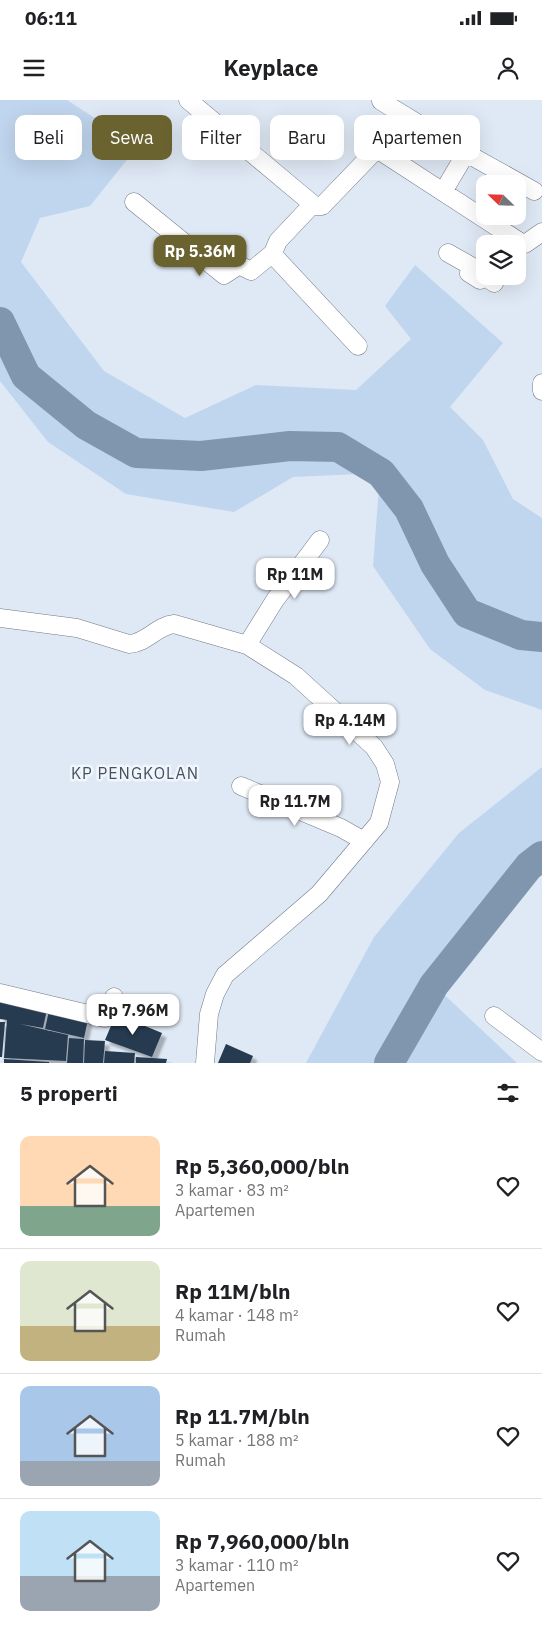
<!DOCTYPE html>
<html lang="id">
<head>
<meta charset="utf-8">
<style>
  :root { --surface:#fff; --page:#f6f6f6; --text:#202124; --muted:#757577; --line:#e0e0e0; --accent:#6a6330 }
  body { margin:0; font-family:"IBM Plex Sans",sans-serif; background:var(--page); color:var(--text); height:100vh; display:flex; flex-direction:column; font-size:19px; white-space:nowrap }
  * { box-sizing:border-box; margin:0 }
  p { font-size:16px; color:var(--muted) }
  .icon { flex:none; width:28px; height:28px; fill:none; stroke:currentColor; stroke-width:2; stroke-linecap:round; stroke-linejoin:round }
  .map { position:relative; height:963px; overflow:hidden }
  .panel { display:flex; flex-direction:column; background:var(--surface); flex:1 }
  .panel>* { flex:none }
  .hud { position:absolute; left:15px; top:15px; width:512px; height:45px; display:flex; gap:10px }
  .needle { width:32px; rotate:293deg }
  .fabs { position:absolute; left:476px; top:75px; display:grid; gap:10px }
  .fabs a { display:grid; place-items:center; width:50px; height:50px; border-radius:10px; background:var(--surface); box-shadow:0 5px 20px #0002; font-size:25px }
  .price { position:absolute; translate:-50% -42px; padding:0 11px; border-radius:10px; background:#fff; color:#222; font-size:16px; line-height:32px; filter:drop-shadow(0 1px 2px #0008) }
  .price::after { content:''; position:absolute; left:50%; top:30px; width:15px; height:11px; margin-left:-8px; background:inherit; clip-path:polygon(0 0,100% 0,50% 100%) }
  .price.selected { background:var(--accent); color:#fff }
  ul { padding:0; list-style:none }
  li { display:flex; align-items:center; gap:15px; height:125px; padding:0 20px }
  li+li { border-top:1px solid var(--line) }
  li span { display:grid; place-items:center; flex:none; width:140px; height:100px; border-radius:10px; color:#555 }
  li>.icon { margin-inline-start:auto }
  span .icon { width:60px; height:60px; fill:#fffc; stroke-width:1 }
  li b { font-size:21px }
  h2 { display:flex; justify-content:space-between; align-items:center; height:60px; padding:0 20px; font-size:21px }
  .tag { padding:0 18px; border-radius:10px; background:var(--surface); box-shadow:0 5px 20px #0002; font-size:18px; line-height:45px }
  .tag.selected { background:var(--accent); color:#fff }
  .status { display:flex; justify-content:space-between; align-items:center; height:35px; padding:0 25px; background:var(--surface); direction:ltr }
  .status svg { height:14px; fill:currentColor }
  header { display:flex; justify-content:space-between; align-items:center; height:65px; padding:0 20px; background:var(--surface); font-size:22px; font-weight:800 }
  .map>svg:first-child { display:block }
  .green { fill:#c0d6ee }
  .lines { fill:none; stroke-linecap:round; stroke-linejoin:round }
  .river { stroke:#8096af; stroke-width:30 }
  .building { fill:#283b50; filter:url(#shadow) }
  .minor-casing { stroke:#727b85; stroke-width:19 }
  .minor { stroke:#fff; stroke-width:18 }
  .labels { text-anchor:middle; stroke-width:5; stroke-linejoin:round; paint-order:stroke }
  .neighbourhood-label { font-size:16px; letter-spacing:1px; fill:#48515a; stroke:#f0f6fd }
</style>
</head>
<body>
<div class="status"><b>06:11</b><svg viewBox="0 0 49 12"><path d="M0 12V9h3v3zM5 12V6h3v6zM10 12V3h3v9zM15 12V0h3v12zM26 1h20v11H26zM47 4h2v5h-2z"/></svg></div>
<header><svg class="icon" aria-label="menu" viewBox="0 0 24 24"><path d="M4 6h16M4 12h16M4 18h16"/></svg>Keyplace<svg class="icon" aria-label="person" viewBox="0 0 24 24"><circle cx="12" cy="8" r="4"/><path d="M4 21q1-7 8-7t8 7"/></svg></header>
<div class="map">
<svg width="542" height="963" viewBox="0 0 542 963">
  <defs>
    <filter id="shadow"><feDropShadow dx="4.5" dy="4.5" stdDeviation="1" flood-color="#0004"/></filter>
  </defs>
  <rect width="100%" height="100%" fill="#dfe9f5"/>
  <!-- green -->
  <path class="green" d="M0 0H67L138 46 90 106 40 118 21 162 104 271 185 318 256 285 356 290 411 239 385 206 415 165 503 243 450 307 483 340 513 399 542 418V610L485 590 430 549 373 466 380 373 293 377 234 412 126 394 48 342 0 281Z
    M542 667V756L528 766 434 885 517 963H306L374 837 459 733Z"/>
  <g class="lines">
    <!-- river -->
    <path class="river" d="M0 222 26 276 86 325 136 353 201 356 290 346 338 347 381 373 409 409 435 464 467 513 521 535 542 537
      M389 963 434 885 529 766 542 756"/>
  </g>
  <!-- building -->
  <path class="building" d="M0 895 48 905 43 928 20 924 68 935 66 961 4 958 7 920 0 919Z
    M50 906 89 915 84 938 45 929Z
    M116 914 162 933 152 957 105 940Z
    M0 922H5L2 957H0Z
    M69 938 84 939 83 963H67Z
    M85 940 105 941 103 963H84Z
    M226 944 253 956 250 963H218Z
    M105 951 135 953 134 963H104Z
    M136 957 167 959 166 963H136Z
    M4 959 49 962V963H4Z"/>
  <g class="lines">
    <!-- minor casing -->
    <g class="minor-casing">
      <path id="minor" d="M188 0 315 106H322L373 53 380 51 520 142 525 144 542 132
        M381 1 466 53 443 92
        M466 53 534 91
        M134 102 224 175 239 165 251 171 273 153
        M312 105 278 141 273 153 276 158 358 246
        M448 153 471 166 469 173 480 180 486 177 494 183 498 176
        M542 283V291
        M0 518 77 528 129 544C147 543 156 526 174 524L247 545 296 576 374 647 385 664 390 682 379 723 319 794 225 875 215 894 209 914 205 963
        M247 545 275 500 320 440
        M241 686 341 728 364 741
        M0 893 105 918 114 897
        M494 916 542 952"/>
    </g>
    <!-- minor -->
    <use href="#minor" class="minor"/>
  </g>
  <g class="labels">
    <!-- neighbourhood labels -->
    <g class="neighbourhood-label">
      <text x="135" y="679">KP PENGKOLAN</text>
    </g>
  </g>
</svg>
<div class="fabs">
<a><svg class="needle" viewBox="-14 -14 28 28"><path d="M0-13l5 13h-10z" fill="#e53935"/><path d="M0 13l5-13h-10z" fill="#757577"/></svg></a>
<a><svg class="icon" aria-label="layers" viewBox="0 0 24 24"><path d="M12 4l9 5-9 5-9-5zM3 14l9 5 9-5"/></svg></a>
</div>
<b class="price selected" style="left:200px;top:177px">Rp 5.36M</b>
<b class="price" style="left:295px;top:500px">Rp 11M</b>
<b class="price" style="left:350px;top:646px">Rp 4.14M</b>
<b class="price" style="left:295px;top:727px">Rp 11.7M</b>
<b class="price" style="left:133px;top:936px">Rp 7.96M</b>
<div class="hud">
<a class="tag">Beli</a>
<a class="tag selected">Sewa</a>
<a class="tag">Filter</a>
<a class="tag">Baru</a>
<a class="tag">Apartemen</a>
</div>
</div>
<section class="panel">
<h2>5 properti<svg class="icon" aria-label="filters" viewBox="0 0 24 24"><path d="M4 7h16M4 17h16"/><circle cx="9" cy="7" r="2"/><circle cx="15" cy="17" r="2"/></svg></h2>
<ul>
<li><span style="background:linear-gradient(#ffd9b3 70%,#7fa58c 0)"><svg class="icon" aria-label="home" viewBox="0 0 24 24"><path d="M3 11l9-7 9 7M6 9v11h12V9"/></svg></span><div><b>Rp 5,360,000/bln</b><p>3 kamar · 83 m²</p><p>Apartemen</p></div><svg class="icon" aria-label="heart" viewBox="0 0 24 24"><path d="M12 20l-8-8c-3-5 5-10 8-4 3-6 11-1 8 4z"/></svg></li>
<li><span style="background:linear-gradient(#dfe7d0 65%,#c2b280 0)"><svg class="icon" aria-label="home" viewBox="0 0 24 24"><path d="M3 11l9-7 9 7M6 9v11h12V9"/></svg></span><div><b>Rp 11M/bln</b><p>4 kamar · 148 m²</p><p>Rumah</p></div><svg class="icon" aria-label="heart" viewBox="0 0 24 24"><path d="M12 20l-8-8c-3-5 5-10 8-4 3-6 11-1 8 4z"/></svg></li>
<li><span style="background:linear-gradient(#a9c7e8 75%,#9aa5b1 0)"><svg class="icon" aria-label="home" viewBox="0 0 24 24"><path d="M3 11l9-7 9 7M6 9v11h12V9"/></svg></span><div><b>Rp 11.7M/bln</b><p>5 kamar · 188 m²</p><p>Rumah</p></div><svg class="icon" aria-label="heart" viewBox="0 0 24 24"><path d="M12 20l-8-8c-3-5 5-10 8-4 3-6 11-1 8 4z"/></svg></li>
<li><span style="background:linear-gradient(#bfe0f5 65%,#9aa5b1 0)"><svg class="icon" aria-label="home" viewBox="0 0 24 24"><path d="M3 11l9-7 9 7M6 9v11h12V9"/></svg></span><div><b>Rp 7,960,000/bln</b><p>3 kamar · 110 m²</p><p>Apartemen</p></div><svg class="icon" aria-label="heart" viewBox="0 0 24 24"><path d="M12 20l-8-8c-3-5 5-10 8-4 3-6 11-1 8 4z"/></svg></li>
</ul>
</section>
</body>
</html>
